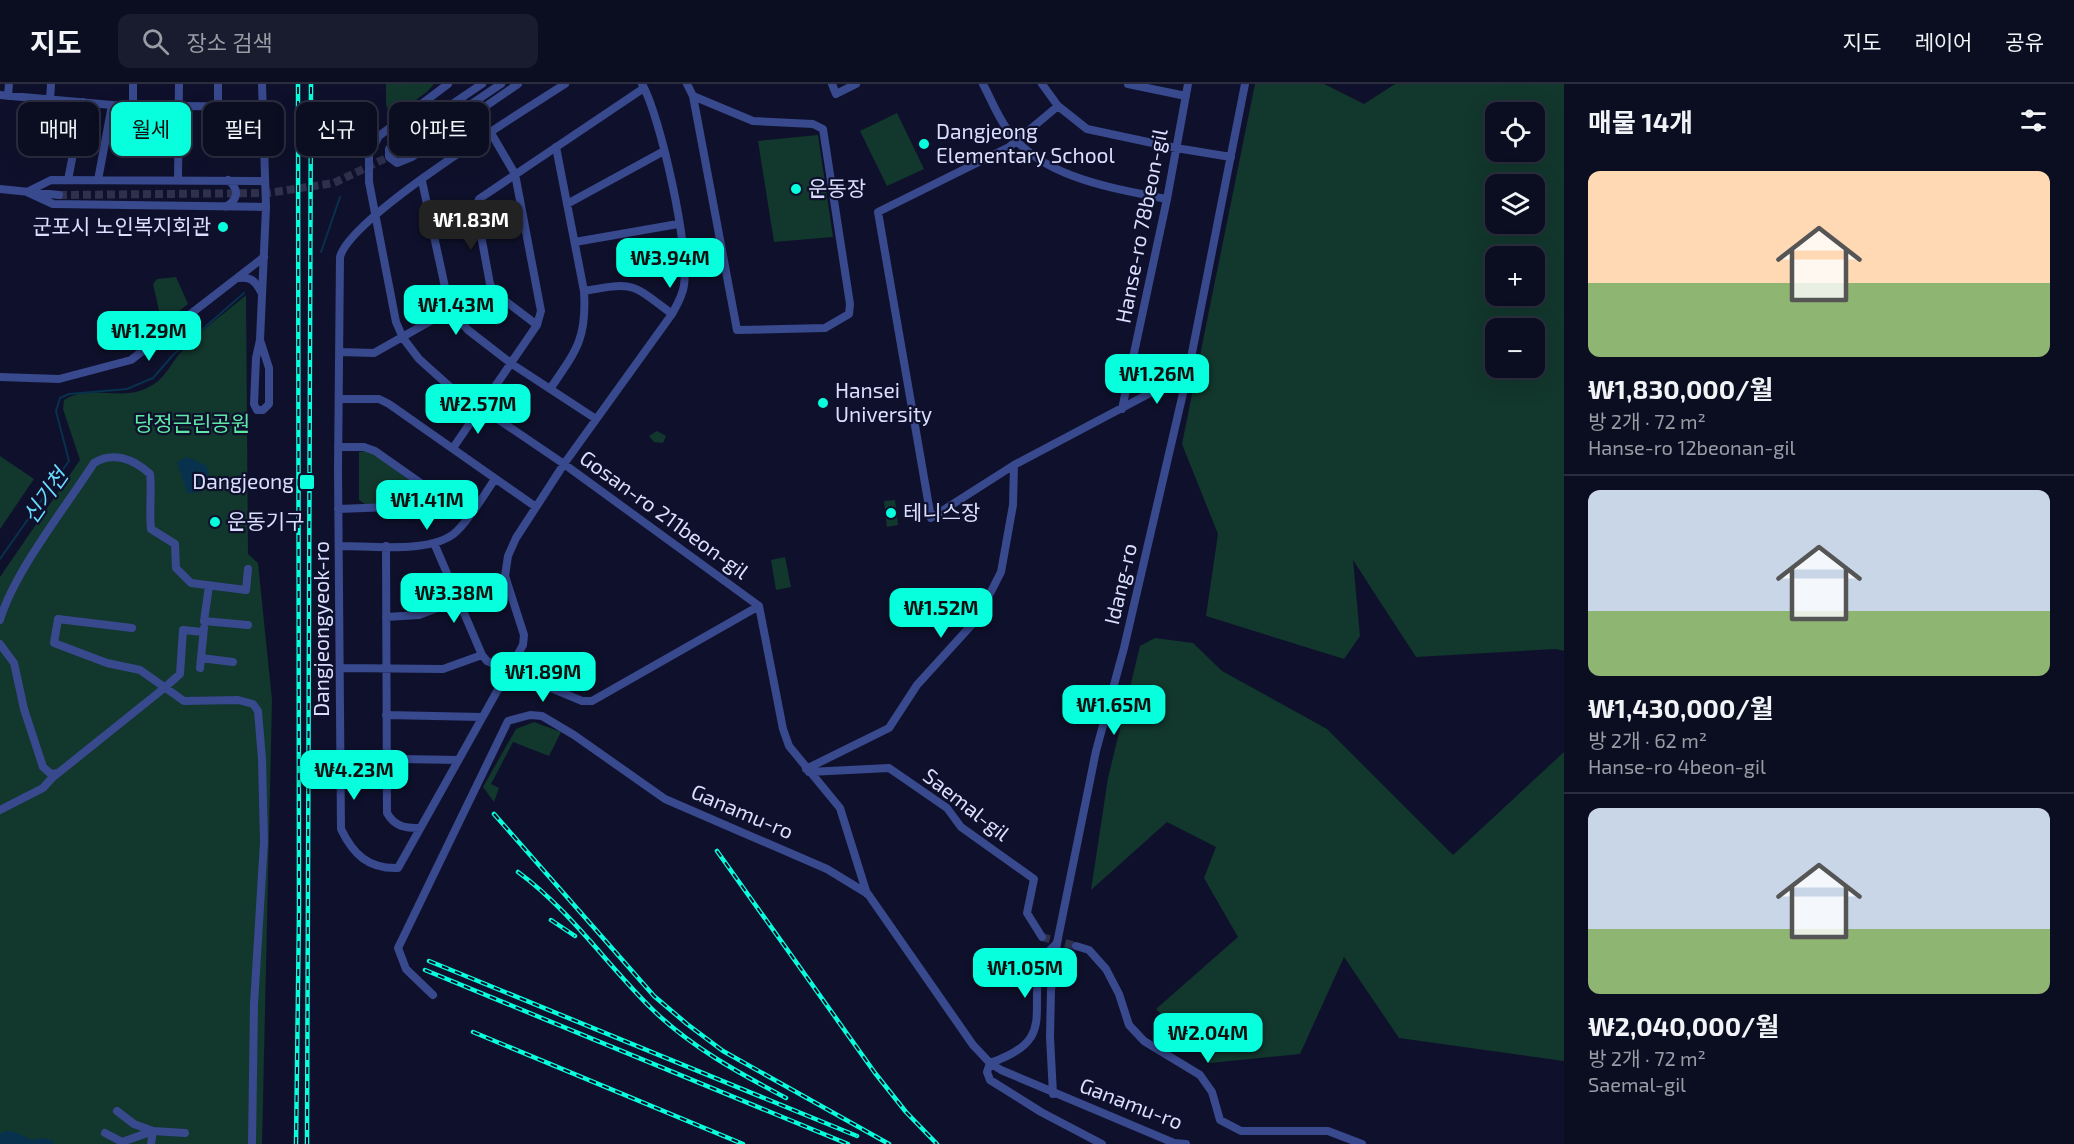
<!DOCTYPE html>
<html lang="ko">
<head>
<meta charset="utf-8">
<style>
  :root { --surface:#0b0d21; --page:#191b2e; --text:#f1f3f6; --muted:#9a9ca5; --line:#2b2d3f; --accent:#07ffdd }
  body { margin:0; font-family:"Exo 2","Noto Sans KR",sans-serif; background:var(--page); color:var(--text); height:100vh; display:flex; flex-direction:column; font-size:22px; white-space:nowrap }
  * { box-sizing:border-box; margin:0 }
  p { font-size:20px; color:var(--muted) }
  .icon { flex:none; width:33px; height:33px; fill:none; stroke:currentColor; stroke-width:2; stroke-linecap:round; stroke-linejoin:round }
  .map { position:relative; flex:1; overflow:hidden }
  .panel { display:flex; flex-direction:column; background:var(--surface); width:510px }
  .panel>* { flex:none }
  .guide { position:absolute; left:18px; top:18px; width:570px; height:54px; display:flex; gap:12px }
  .tools { position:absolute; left:1485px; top:18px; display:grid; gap:12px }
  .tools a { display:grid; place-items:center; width:60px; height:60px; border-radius:12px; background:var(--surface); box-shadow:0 6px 24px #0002,0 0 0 2px var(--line); font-size:30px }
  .price { position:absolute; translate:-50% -51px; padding:0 14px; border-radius:12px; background:var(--accent); color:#111; font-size:20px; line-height:39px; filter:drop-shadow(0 2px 3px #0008) }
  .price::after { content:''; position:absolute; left:50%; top:36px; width:18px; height:14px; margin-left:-9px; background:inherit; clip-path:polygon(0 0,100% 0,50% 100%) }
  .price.selected { background:#222; color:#fff }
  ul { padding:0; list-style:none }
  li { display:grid; align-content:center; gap:12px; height:318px; padding:0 24px }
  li+li { border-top:2px solid var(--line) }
  li span { display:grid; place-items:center; height:186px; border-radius:12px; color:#555 }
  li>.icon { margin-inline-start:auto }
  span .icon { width:108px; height:108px; fill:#fffc; stroke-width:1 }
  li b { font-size:26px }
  h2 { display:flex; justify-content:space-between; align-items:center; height:72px; padding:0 24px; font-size:26px }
  .chip { padding:0 21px; border-radius:12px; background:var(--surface); box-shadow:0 6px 24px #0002,0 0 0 2px var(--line); font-size:21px; line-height:54px }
  .chip.selected { background:var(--accent); color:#111 }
  header { display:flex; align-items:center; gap:36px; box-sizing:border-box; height:84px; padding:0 30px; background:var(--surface); border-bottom:2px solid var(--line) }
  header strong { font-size:28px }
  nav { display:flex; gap:33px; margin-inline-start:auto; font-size:21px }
  .search { width:420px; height:54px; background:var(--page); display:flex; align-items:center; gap:15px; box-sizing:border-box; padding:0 21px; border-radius:12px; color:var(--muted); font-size:22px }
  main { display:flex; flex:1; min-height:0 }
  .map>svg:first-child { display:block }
  .green { fill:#12372d; fill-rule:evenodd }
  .water { fill:#07314d }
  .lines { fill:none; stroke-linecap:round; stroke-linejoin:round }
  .stream { stroke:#07314d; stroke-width:2 }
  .minor-tunnel { stroke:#2e304c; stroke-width:8; stroke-dasharray:8 4; stroke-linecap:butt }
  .minor { stroke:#38498e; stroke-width:8 }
  .rail-casing { stroke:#07ffdd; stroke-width:4.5 }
  .rail { stroke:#0f112c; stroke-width:2; stroke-dasharray:7; stroke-linecap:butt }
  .poi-dot { fill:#07ffdd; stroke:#0f112c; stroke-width:2 }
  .labels { text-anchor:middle; stroke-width:4.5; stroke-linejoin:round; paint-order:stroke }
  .poi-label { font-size:21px; fill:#dbdfff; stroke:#0f112c; text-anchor:start }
  .street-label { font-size:21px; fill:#dbdfff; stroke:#0f112c }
  .park-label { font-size:21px; fill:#5ee8a5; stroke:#0f112c }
  .water-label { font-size:22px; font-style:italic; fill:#69ddff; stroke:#0f112c }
</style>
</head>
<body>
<header>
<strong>지도</strong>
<div class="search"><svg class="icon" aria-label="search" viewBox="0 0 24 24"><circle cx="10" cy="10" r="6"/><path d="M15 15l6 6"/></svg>장소 검색</div>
<nav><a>지도</a><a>레이어</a><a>공유</a></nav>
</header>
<main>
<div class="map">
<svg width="1564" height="1060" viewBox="0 0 1564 1060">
  <rect width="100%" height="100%" fill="#0f112c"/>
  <!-- green -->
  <path class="green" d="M386 0H434L427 8 392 33 386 21Z
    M1255 0H1324L1364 20 1395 0H1564V567L1556 565 1416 573 1353 476 1360 552 1344 575 1206 532 1218 450 1182 360ZM1496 28H1534V68H1496ZM1496 100H1534V140H1496ZM1496 172H1534V212H1496ZM1496 244H1534V284H1496Z
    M897 29 924 85 887 102 860 47Z
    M818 51 833 153 774 158 758 57Z
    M176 193 188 220 162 240 153 200 157 195Z
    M246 211 248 470 258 479 272 616 262 1060H0V493L80 376 63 325 64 316C89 300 122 318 149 303 164 296 170 281 180 269 196 249 226 229 246 211Z
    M657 347 666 352 663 359 654 358 649 352Z
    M365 367 374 370 427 409C415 426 384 420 365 420L359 416V368Z
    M0 372 34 395 0 445Z
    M895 416 898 441 887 443 884 417Z
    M785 473 791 503 776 506 771 476Z
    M1155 554 1193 559 1222 587 1327 645 1453 771 1564 668V977L1399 954 1344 873 1300 970 1210 979 1156 925 1238 853 1204 794 1216 763 1167 738 1091 806 1108 694 1140 562Z
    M534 638 561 648 549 672 513 658 491 700 499 704 494 718 483 703 516 645Z"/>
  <!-- water -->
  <path class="water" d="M186 373 206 381 209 389 201 408 187 409 177 378Z
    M5 1047 15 1048 32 1056 41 1054 52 1056 54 1060H0V1050Z"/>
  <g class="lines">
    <!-- stream -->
    <path class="stream" d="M321 168 340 113
      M0 475 69 377 56 327 60 314 69 310 127 305 153 294 173 271 244 209"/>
    <!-- minor-tunnel -->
    <path class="minor-tunnel" d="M59 111 268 109 334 99 403 66
      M1042 853 1076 862"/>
    <!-- minor -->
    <path class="minor" d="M448 0 379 52 369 71V98L396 238 403 254 419 275 449 302 564 380 759 522 783 645 789 662 840 724 867 810
      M482 0 393 60 389 65V73L397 79 412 73 518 0
      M565 0C522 28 351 132 340 173L338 386 341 745C353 770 368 785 398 784L523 561 524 551 505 492 508 472 516 454 564 380 672 230C677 221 683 211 684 201 690 165 660 31 642 0
      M687 0 693 12 737 246 825 244 849 230 850 220 823 45 813 40 753 37 693 12
      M832 0 836 10 856 0
      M983 0C991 15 997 31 1007 45 1041 94 1113 104 1167 115
      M1042 0 1058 22 1087 45 1176 64 1231 73
      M1128 0 1186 12
      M0 11 112 21 262 23
      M8 12 9 0
      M50 16 51 0
      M133 21V0
      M218 22V0
      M1058 22 1009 63 878 128 931 434 1014 381 1171 298 1186 297
      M403 66 501 0
      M68 96 83 18
      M98 96 112 21
      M178 96 179 0
      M422 97 450 226 468 246 512 280 596 335
      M0 105 59 111
      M27 108 53 120 266 123
      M27 108 51 96 264 97
      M567 120 664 67
      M226 123C238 115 240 106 228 96
      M575 158 678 140
      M239 194C251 192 256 198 261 208
      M584 207C635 198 631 199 672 230
      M537 241 495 209 490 200 476 124 479 115 644 4
      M260 256 269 284V320L263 326H257L254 320 256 274 260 256 266 123 262 0
      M339 268 374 269 450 226
      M0 293 59 295 131 276 264 173
      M550 305C576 267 587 255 584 207L556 63
      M339 315H379L389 320 536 423
      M1122 325 1167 115 1188 0
      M338 363H364L375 367 469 433
      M453 364 537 241 541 227 515 90 491 49
      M338 425 418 422 432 407
      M434 459 482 571 487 577 582 617H592L759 522
      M341 462C372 462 434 470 457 447 472 432 483 412 495 395
      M386 462 387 729C395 743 405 744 420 744
      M209 502 204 537 248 541
      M386 533 419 531 458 516
      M0 536C14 488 65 424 94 379 113 367 134 375 150 390 152 409 149 426 151 445L175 460 176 484 191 499 246 506 248 485
      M132 544 58 535 54 559 107 579 140 586 184 617 238 616 253 620 258 627 262 675 264 758 254 920 252 1060
      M0 560 14 579 24 625 43 683 51 690 58 689
      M201 574 233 578
      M200 584 204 544
      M341 584 443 585 482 571
      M386 631 482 633
      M341 674 458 676
      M806 685 889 644 917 601 977 535 1001 488 1013 421 1014 381
      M809 688 889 684 947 724 961 743 1034 795 1027 829 1042 853
      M0 726 43 704 52 694 163 605 180 590 183 546 203 548
      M1057 859C1052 864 1044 871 1042 877 1026 926 1060 955 990 979L987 988 990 996 1041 1028 1102 1060
      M1076 862 1089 866 1106 885 1119 910 1129 941 1144 957 1200 991 1212 1008 1220 1036 1241 1047H1328L1362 1060
      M433 911 406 885 398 864 508 637 530 631 542 632 574 651 665 715 827 785 868 810 973 961 990 979 1001 986 1174 1059 1186 1060
      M1053 1010 1050 953 1051 906 1057 859 1096 667 1124 564 1190 279 1245 0
      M117 1027 134 1040 153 1047 151 1060
      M105 1049 122 1058 153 1047 185 1049"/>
    <!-- rail casing -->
    <g class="rail-casing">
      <path id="rail" d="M494 730 654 912 687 940 723 967 889 1060
        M717 767 875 989 906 1028 937 1060
        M518 788C570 826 607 881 653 926 691 963 739 989 786 1014
        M551 836 575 852
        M429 877 857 1052
        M425 886 848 1060
        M473 948 743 1060
        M296 1060 299 828 298 0
        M307 1060 311 0"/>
    </g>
    <!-- rail -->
    <use href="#rail" class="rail"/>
  </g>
  <!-- markers -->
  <g class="poi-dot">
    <circle cx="924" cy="60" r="6"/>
    <circle cx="796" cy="105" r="6"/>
    <circle cx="223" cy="143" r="6"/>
    <circle cx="823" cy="319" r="6"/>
    <rect x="299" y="390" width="16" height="16" rx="3"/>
    <circle cx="891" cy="429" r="6"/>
    <circle cx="215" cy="438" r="6"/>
  </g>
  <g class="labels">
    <!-- poi labels -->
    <g class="poi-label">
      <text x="936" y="55">Dangjeong<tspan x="936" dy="24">Elementary School</tspan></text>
      <text x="808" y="112">운동장</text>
      <text x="211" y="150" text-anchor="end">군포시 노인복지회관</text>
      <text x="835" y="314">Hansei<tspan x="835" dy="24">University</tspan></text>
      <text x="294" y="405" text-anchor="end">Dangjeong</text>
      <text x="903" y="436">테니스장</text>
      <text x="227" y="445">운동기구</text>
    </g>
    <!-- street labels -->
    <g class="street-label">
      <text transform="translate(1142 142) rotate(-79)" y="7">Hanse-ro 78beon-gil</text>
      <text transform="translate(664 431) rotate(36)" y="7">Gosan-ro 211beon-gil</text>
      <text transform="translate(1121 500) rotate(-77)" y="7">Idang-ro</text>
      <text transform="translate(322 545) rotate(-90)" y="7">Dangjeongyeok-ro</text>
      <text transform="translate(966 721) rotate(38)" y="7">Saemal-gil</text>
      <text transform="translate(742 728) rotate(23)" y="7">Ganamu-ro</text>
      <text transform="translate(1131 1020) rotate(21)" y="7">Ganamu-ro</text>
    </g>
    <!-- park labels -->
    <g class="park-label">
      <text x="192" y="347">당정근린공원</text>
    </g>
    <!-- water labels -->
    <g class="water-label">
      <text transform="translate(45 412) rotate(-55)" y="8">신기천</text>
    </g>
  </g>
</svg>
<div class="tools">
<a><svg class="icon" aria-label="locate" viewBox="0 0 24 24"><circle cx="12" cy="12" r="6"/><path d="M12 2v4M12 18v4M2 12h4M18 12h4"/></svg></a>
<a><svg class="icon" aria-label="layers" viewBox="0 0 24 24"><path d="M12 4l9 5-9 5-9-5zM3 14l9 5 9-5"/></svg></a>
<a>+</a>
<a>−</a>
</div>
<b class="price selected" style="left:471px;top:167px">₩1.83M</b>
<b class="price" style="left:670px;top:205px">₩3.94M</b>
<b class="price" style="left:456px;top:252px">₩1.43M</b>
<b class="price" style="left:149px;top:278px">₩1.29M</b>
<b class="price" style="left:1157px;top:321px">₩1.26M</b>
<b class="price" style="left:478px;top:351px">₩2.57M</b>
<b class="price" style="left:427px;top:447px">₩1.41M</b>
<b class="price" style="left:454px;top:540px">₩3.38M</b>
<b class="price" style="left:941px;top:555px">₩1.52M</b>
<b class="price" style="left:543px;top:619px">₩1.89M</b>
<b class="price" style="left:1114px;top:652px">₩1.65M</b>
<b class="price" style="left:354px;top:717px">₩4.23M</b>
<b class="price" style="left:1025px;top:915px">₩1.05M</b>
<b class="price" style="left:1208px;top:980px">₩2.04M</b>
<div class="guide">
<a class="chip">매매</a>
<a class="chip selected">월세</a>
<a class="chip">필터</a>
<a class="chip">신규</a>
<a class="chip">아파트</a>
</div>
</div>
<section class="panel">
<h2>매물 14개<svg class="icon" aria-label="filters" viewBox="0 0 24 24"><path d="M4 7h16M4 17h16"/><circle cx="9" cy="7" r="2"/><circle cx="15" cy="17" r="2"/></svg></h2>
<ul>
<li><span style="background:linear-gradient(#ffd9b3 60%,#8fb573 0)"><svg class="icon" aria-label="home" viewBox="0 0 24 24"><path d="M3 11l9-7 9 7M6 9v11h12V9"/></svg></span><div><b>₩1,830,000/월</b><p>방 2개 · 72 m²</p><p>Hanse-ro 12beonan-gil</p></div></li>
<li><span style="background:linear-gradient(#c9d6e8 65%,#8fb573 0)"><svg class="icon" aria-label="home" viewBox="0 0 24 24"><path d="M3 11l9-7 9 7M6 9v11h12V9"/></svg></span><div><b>₩1,430,000/월</b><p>방 2개 · 62 m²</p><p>Hanse-ro 4beon-gil</p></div></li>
<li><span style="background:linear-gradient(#c9d6e8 65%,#8fb573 0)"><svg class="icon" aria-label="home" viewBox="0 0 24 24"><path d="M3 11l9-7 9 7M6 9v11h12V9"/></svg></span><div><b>₩2,040,000/월</b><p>방 2개 · 72 m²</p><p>Saemal-gil</p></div></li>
</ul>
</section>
</main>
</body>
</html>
